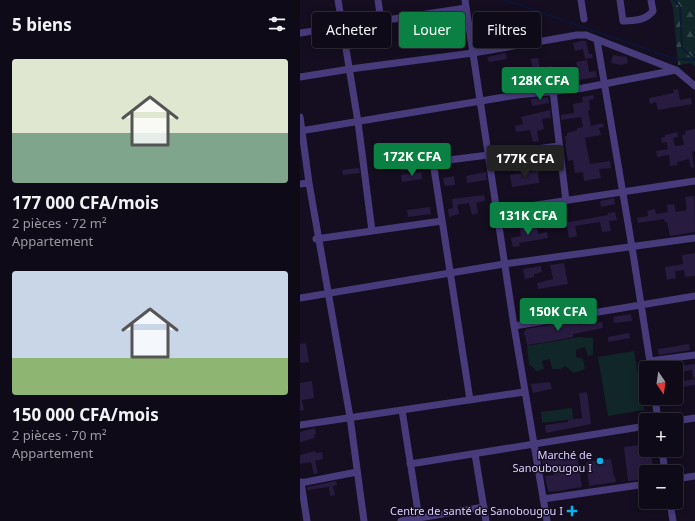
<!DOCTYPE html>
<html lang="fr">
<head>
<meta charset="utf-8">
<style>
  :root { --surface:#0f0a18; --page:#1d1825; --text:#f1f3f6; --muted:#9b9aa2; --line:#2f2b37; --accent:#0b8043 }
  body { margin:0; font-family:"Noto Sans",sans-serif; background:var(--page); color:var(--text); height:100vh; display:flex; flex-direction:column; font-size:15px; white-space:nowrap }
  * { box-sizing:border-box; margin:0 }
  p { font-size:13px; color:var(--muted) }
  .icon { flex:none; width:22px; height:22px; fill:none; stroke:currentColor; stroke-width:2; stroke-linecap:round; stroke-linejoin:round }
  .map { position:relative; flex:1; overflow:hidden }
  .drawer { display:flex; flex-direction:column; background:var(--surface); width:300px }
  .drawer>* { flex:none }
  .banner { position:absolute; left:12px; top:12px; width:323px; height:36px; display:flex; gap:8px }
  .needle { width:26px; rotate:167deg }
  .buttons { position:absolute; left:339px; top:361px; display:grid; gap:8px }
  .buttons a { display:grid; place-items:center; width:44px; height:44px; border-radius:4px; background:var(--surface); box-shadow:0 2px 10px #0003,0 0 0 1px var(--line); font-size:20px }
  .price { position:absolute; translate:-50% -34px; padding:0 9px; border-radius:4px; background:var(--accent); color:#fff; font-size:13px; line-height:26px; filter:drop-shadow(0 1px 2px #0008) }
  .price::after { content:''; position:absolute; left:50%; top:24px; width:12px; height:9px; margin-left:-6px; background:inherit; clip-path:polygon(0 0,100% 0,50% 100%) }
  .price.current { background:#222; color:#fff }
  ul { padding:0; list-style:none }
  li { display:grid; align-content:center; gap:8px; height:212px; padding:0 12px }
  li span { display:grid; place-items:center; height:124px; border-radius:4px; color:#555 }
  li>.icon { margin-inline-start:auto }
  span .icon { width:72px; height:72px; fill:#fffc; stroke-width:1 }
  li b { font-size:17px }
  h2 { display:flex; justify-content:space-between; align-items:center; height:48px; padding:0 12px; font-size:17px }
  .chip { padding:0 14px; border-radius:4px; background:var(--surface); box-shadow:0 2px 10px #0003,0 0 0 1px var(--line); font-size:14px; line-height:36px }
  .chip.current { background:var(--accent); color:#fff }
  main { display:flex; flex:1; min-height:0 }
  .map>svg:first-child { display:block }
  .forest { fill:url(#forest-firs) }
  .green { fill:#112629 }
  .lines { fill:none; stroke-linecap:round; stroke-linejoin:round }
  .stream { stroke:#0c163b; stroke-width:1.5 }
  .building { fill:#281b40 }
  .minor { stroke:#483b7c; stroke-width:7 }
  .poi-dot { fill:#0cb3eb; stroke:#140e20; stroke-width:1.5 }
  .labels { text-anchor:middle; stroke-width:3; stroke-linejoin:round; paint-order:stroke }
  .poi-label { font-size:11px; fill:#dbcffc; stroke:#140e20; text-anchor:end }
</style>
</head>
<body>
<main>
<section class="drawer">
<h2>5 biens<svg class="icon" aria-label="filters" viewBox="0 0 24 24"><path d="M4 7h16M4 17h16"/><circle cx="9" cy="7" r="2"/><circle cx="15" cy="17" r="2"/></svg></h2>
<ul>
<li><span style="background:linear-gradient(#dfe7d0 60%,#7fa58c 0)"><svg class="icon" aria-label="home" viewBox="0 0 24 24"><path d="M3 11l9-7 9 7M6 9v11h12V9"/></svg></span><div><b>177 000 CFA/mois</b><p>2 pièces · 72 m²</p><p>Appartement</p></div></li>
<li><span style="background:linear-gradient(#c9d6e8 70%,#8fb573 0)"><svg class="icon" aria-label="home" viewBox="0 0 24 24"><path d="M3 11l9-7 9 7M6 9v11h12V9"/></svg></span><div><b>150 000 CFA/mois</b><p>2 pièces · 70 m²</p><p>Appartement</p></div></li>
</ul>
</section>
<div class="map">
<svg width="395" height="521" viewBox="0 0 395 521">
  <defs>
    <pattern id="forest-firs" width="22" height="20" patternUnits="userSpaceOnUse"><rect width="22" height="20" fill="#112629"/><path d="M5 1l3.5 6h-7zM16 11l3.5 6h-7z" fill="#334449"/></pattern>
  </defs>
  <rect width="100%" height="100%" fill="#140e20"/>
  <!-- forest -->
  <path class="forest" d="M370 0H395V67L391 63 378 65 373 7Z"/>
  <!-- green -->
  <path class="green" d="M279 337 293 338V355L288 356 285 347 276 350V357L283 359 285 369 274 373 265 366 261 369H252L250 359 242 361 244 369 237 371 229 364 227 346Z
    M334 351 344 410 308 416 298 357Z
    M272 408 273 419 242 423 241 412Z"/>
  <g class="lines">
    <!-- stream -->
    <path class="stream" d="M205 0 375 59 395 60
      M374 0 380 7 382 48 395 60"/>
  </g>
  <!-- building -->
  <path class="building" d="M281 41H286L289 54H292L293 58 285 59 283 49 275 51 273 43Z
    M206 53 207 59 189 62 187 57Z
    M313 55 327 57 328 63 321 65 311 63Z
    M238 58 240 68 252 66 253 75 234 78 231 59Z
    M287 60 289 72 296 71 297 77 256 84 255 78 279 74 276 62Z
    M209 79 210 82 221 80 223 89 214 90 213 86 203 88 201 81Z
    M378 89 380 100 391 98 392 104 358 110 356 102 350 104 349 98 374 93 373 90Z
    M293 95 294 99 289 100 290 110H288L291 126 303 123 304 127 299 128 301 135 285 138 290 164 310 161 311 168 299 169 301 178 284 181 283 172 275 173 273 160 268 161 265 144H266L265 136H267V133L277 130V128L283 127 281 117 261 120V115L274 113 273 104 283 102 282 97Z
    M248 97 249 103 232 106 231 99Z
    M250 110 251 118 242 119 244 129 237 131 239 141 233 142 230 130 216 132 215 126 223 124 221 117Z
    M395 129V151L392 152 394 167 391 168 389 159 377 162 378 165 370 166 369 155 357 157 356 151 368 149 367 142 362 143 361 138 365 137V135L377 132 378 137 373 138 375 146 384 145 382 135 386 134 385 131Z
    M59 168 60 173 43 175 42 170Z
    M238 171 239 183 212 187 210 175Z
    M121 172 122 179 102 182 101 175Z
    M186 172 187 180 167 183 166 176Z
    M154 176 155 185 145 186 143 178Z
    M184 195 185 201 176 203 178 213 172 215 169 203 157 205 159 214 149 217 148 209 153 208 152 199Z
    M394 196 395 232 370 236 367 222H365L364 219 338 223 337 218 348 216 347 211 355 209 356 214 368 212 367 205 374 204 376 212 387 210 385 197Z
    M314 198 315 204 301 207 300 201Z
    M130 207 131 214 108 217 107 210Z
    M315 212 317 220 309 221 311 231 302 232 300 222 275 226 277 236 269 238 267 227 256 229 255 222 263 221 264 223 308 215V213Z
    M237 226 238 234 247 232 248 238 219 243 220 246 213 247 211 238 221 236 220 228Z
    M395 253V276L385 277 384 270 375 271 376 278 367 280 365 267 383 264 382 255Z
    M264 263 268 284 238 289 237 283 253 279 250 265Z
    M241 266 242 272 234 274V277L225 279 223 269Z
    M331 314 332 321 314 323 313 317Z
    M278 320 279 325 302 322 303 328 273 334V337L252 341 227 345 225 335H223L226 329Z
    M329 333 330 338 308 342V337Z
    M6 343 9 362 0 363V344Z
    M389 344 390 350 359 355 358 349Z
    M395 364V378H393L392 370 381 372 380 366Z
    M395 379V385L382 387V381Z
    M12 381 14 398 2 400 4 410 0 411V383Z
    M250 382 252 389 233 393 231 384Z
    M287 392 291 424 246 433 245 425 268 422V420L282 418 279 393Z
    M15 428 16 434 14 435 15 438 0 442V432Z
    M346 444V450H350L354 472H346V479L328 481 324 447Z
    M15 451 16 453 22 452 23 459 15 461 18 473 14 474 11 462 0 464V455Z
    M277 455 282 487 251 492 248 491 245 476 254 475 252 465 243 466 242 459Z
    M311 459 314 477 315 476 316 482 289 486 286 462Z
    M36 481 37 485 33 486 35 495 30 496 29 487 7 490V487Z"/>
  <g class="lines">
    <!-- minor -->
    <path class="minor" d="M38 0 58 122 72 231
      M78 0 81 21
      M165 0 214 326 247 521
      M281 0 284 19
      M320 0 323 21C335 20 345 21 353 11L351 0
      M0 33 166 8
      M297 40 332 247 351 368
      M0 77 50 69 173 53 277 35H286L368 67 376 70 395 86
      M253 91 266 201
      M0 117 9 183 50 417 64 521
      M0 131 217 95 278 89 376 70
      M0 184 9 183
      M196 211 395 181
      M16 239 142 221
      M0 298 204 264 395 238
      M214 326 395 296
      M350 361 395 355
      M355 398 358 420
      M170 400 133 162 259 146
      M102 410 119 518
      M376 421 395 418
      M0 425 224 392
      M362 450 365 472
      M175 454 186 521
      M110 464 346 426
      M376 479 395 476
      M1 482 7 521
      M0 483 57 472
      M243 499 346 484
      M370 502 373 521
      M101 521 184 507"/>
  </g>
  <!-- markers -->
  <g class="poi-dot">
    <circle cx="300" cy="461" r="4"/>
    <path d="M270 505h4v4h4v4h-4v4h-4v-4h-4v-4h4z"/>
  </g>
  <g class="labels">
    <!-- poi labels -->
    <g class="poi-label">
      <text x="292" y="459">Marché de<tspan x="292" dy="13">Sanoubougou I</tspan></text>
      <text x="263" y="515">Centre de santé de Sanobougou I</text>
    </g>
  </g>
</svg>
<div class="buttons">
<a><svg class="needle" viewBox="-14 -14 28 28"><path d="M0-13l5 13h-10z" fill="#e53935"/><path d="M0 13l5-13h-10z" fill="#9b9aa2"/></svg></a>
<a>+</a>
<a>−</a>
</div>
<b class="price" style="left:240px;top:101px">128K CFA</b>
<b class="price" style="left:112px;top:177px">172K CFA</b>
<b class="price current" style="left:225px;top:179px">177K CFA</b>
<b class="price" style="left:228px;top:236px">131K CFA</b>
<b class="price" style="left:258px;top:332px">150K CFA</b>
<div class="banner">
<a class="chip">Acheter</a>
<a class="chip current">Louer</a>
<a class="chip">Filtres</a>
</div>
</div>
</main>
</body>
</html>
